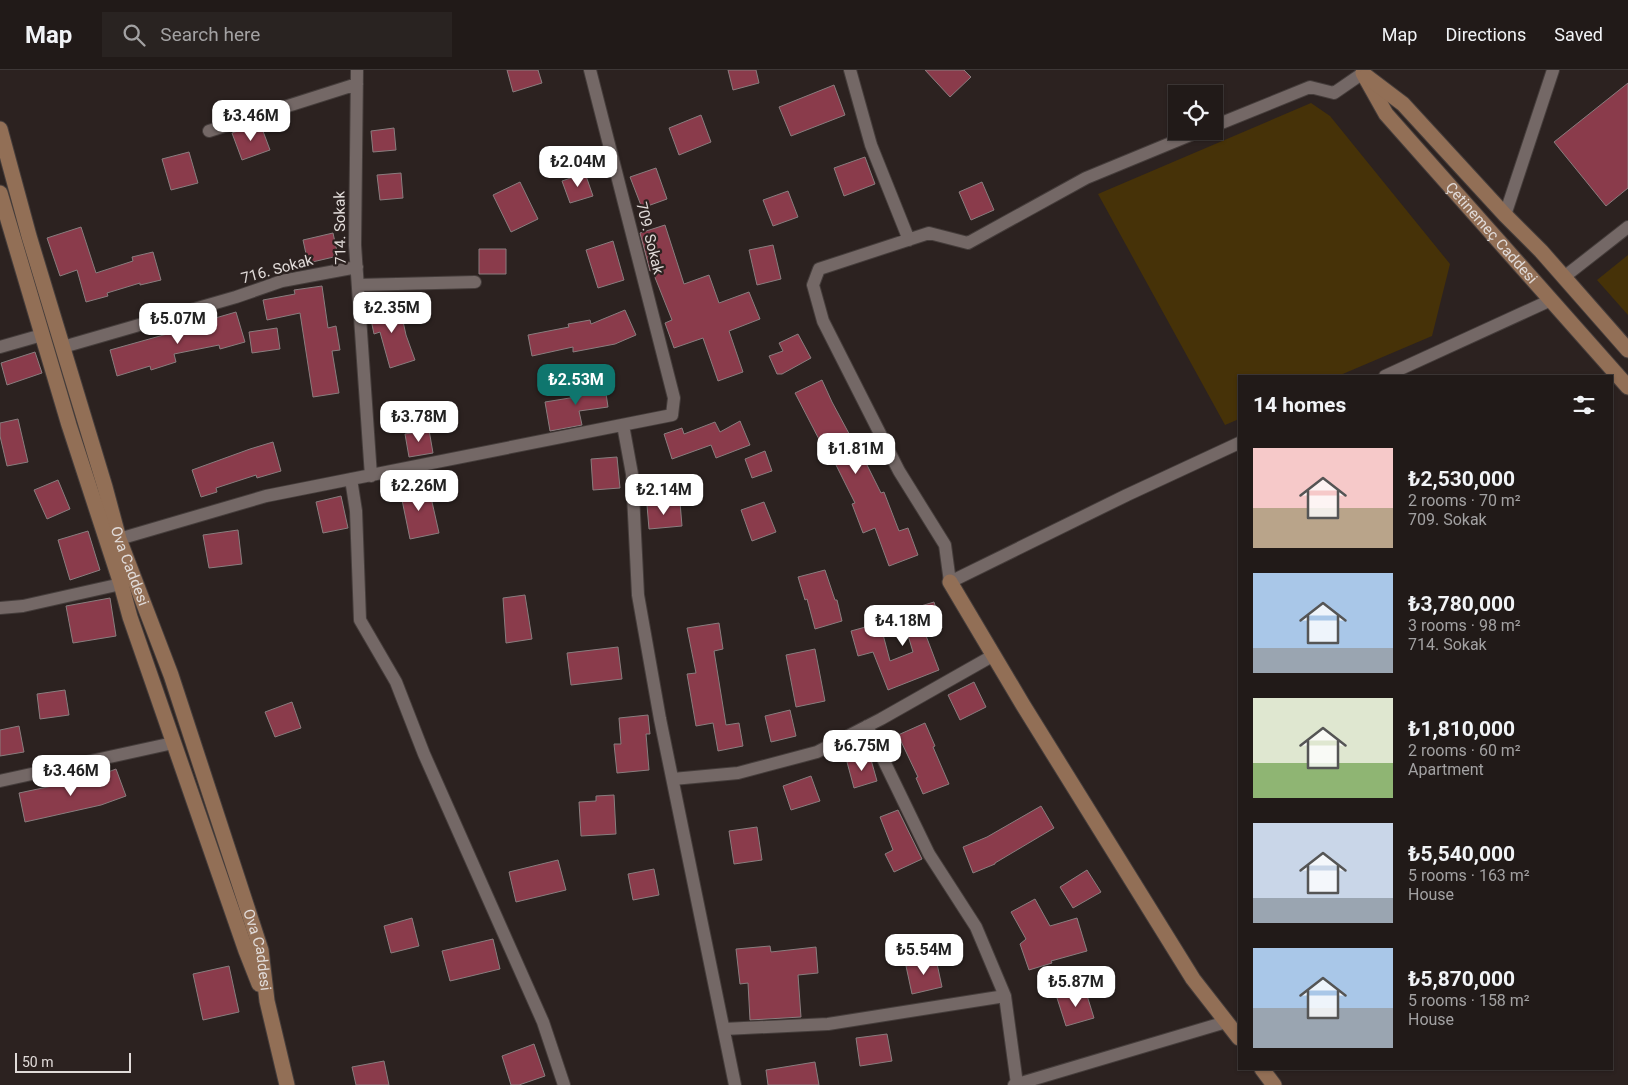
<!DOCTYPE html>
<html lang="en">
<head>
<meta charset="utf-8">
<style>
  :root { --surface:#211a18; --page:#292321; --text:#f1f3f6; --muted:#a2a1a2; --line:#3e3837; --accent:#0f766e }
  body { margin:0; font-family:Roboto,sans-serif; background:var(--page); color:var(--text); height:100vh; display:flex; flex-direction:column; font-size:19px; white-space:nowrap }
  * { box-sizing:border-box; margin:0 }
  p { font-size:16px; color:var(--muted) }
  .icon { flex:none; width:28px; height:28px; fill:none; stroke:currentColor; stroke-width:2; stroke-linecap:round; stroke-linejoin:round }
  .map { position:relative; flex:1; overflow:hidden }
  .drawer { position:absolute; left:1238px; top:305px; width:375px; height:695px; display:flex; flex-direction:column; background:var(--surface); border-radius:0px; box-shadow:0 1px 4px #0004,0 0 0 1px var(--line) }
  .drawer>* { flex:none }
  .fabs { position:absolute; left:1168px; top:15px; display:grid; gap:10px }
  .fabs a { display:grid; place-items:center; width:55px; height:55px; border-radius:0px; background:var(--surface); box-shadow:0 1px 4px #0004,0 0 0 1px var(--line); font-size:25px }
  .scale { position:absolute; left:15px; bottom:12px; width:116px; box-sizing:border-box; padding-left:5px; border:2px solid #e1dbd9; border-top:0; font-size:14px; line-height:18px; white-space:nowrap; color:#e1dbd9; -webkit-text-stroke:4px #2c2220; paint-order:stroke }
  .price { position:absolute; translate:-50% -42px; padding:0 11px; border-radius:10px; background:#fff; color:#222; font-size:16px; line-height:32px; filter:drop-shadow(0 1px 2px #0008) }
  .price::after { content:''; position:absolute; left:50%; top:30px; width:15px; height:11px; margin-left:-8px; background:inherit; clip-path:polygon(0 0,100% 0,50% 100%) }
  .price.on { background:var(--accent); color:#fff }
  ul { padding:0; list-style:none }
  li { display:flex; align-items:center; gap:15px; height:125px; padding:0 15px }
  li span { display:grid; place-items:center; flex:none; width:140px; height:100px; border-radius:0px; color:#555 }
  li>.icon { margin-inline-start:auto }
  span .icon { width:60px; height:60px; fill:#fffc; stroke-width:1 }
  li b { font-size:21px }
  h2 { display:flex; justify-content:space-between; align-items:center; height:60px; padding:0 15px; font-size:21px }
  header { display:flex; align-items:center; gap:30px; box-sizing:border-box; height:70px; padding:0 25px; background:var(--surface); border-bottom:1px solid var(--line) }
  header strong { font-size:24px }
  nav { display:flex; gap:28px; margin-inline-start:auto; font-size:18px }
  .search { width:350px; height:45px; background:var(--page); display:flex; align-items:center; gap:12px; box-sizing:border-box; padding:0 18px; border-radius:0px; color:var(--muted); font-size:19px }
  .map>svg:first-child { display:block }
  .green { fill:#463208 }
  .building { fill:#8a3b4b; stroke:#897d7e }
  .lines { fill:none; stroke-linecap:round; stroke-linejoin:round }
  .street-casing { stroke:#453d3b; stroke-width:14 }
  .secondary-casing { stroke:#453d3b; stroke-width:17 }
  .street { stroke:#746866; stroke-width:12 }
  .secondary { stroke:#926f56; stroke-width:15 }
  .labels { text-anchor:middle; stroke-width:4.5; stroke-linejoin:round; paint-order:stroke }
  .street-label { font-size:15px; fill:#e1dbd9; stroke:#2c2220 }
</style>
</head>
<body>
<header>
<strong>Map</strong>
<div class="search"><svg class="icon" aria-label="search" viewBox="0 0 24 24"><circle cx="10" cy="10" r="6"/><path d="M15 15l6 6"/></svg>Search here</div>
<nav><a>Map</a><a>Directions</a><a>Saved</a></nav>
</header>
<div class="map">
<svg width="1628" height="1015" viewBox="0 0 1628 1015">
  <rect width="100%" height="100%" fill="#2c2220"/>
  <!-- green -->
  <path class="green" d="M1311 33 1330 46 1450 194 1432 266 1338 306H1239V349L1225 355 1098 124Z
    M1628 185V245L1597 210Z"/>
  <!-- building -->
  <path class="building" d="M507 0H538L542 13 513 22Z
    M728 0H756L759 13 733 20Z
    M925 0H964L971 7 950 27Z
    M1628 13V118L1606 136 1554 72Z
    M834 15 845 45 791 66 779 37Z
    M701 45 711 72 679 85 669 58Z
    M260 53 270 80 242 90 232 63Z
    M394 58 396 80 373 82 371 61Z
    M189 82 198 113 171 120 162 89Z
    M865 87 875 114 844 126 834 98Z
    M656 98 667 129 642 138 630 107Z
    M401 103 403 128 380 130 377 105Z
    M585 103 593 126 570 133 562 111Z
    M520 112 538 149 511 162 493 125Z
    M982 112 994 140 971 150 959 122Z
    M788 121 798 147 773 156 763 130Z
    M665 155 684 214 709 205 719 233 749 222 760 249 729 261 743 302 718 311 703 268 674 278 665 253 672 250 652 200 650 201 640 163Z
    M81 157 96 203 133 191 132 187 153 182 161 210 140 215V213L107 223 108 226 86 232 77 200 60 206 47 168Z
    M333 163 338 186 308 193 303 170Z
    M613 171 624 210 598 218 586 180Z
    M773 175 781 209 757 215 749 180Z
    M479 179H506V204H479Z
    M322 216 328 258 336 256 340 280 332 281 339 323 313 327 300 243 267 250 263 230 295 224 294 220Z
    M399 233 406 265 415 290 390 298 380 262 374 264 369 240Z
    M625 240 636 265 615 274 573 282V277L532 286 528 265 569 257 568 254 590 250 591 254Z
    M236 242 245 272 220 279 219 275 174 284 176 292 151 300 150 296 117 306 110 280 185 259V257L213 251 212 249Z
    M277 258 280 279 252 283 249 262Z
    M798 264 811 288 782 304H777L769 286 783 281 779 273Z
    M35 282 42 303 7 315 1 293Z
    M604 310 608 337 579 341 582 355 550 361 545 332 582 326 581 313Z
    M822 310 832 332 853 371H855L881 423 884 422 899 461 908 458 918 485 889 496 875 458 863 463 852 434 855 433 826 375 823 377 795 323Z
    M18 349 28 392 7 396 0 366V353Z
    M740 351 750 375 716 388 711 375 672 389 664 364 682 358 684 364 715 352 720 362Z
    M429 360 433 383 409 387 405 364Z
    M273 372 281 401 257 408 256 405 216 418 217 422 201 427 192 400 250 379Z
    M765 381 772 401 752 408 745 389Z
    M617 387 620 418 593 420 591 389Z
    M58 410 70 439 47 449 34 420Z
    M428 414 439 463 410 469 400 420Z
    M341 426 348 458 323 463 316 432Z
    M680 432 682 456 649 459 647 435Z
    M764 432 776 462 752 471 741 440Z
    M238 460 242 494 209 498 203 465Z
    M88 461 100 500 70 510 58 470Z
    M825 500 835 530H837L842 551 815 559 807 529 805 530 798 507Z
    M525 525 532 569 506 573 503 528Z
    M110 528 116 566 73 573 66 536Z
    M934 532 942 558 925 563 939 600 888 620 873 582 858 586 851 561 880 553 890 591 913 582 901 542Z
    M719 553 723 579 714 581 726 655 739 653 743 676 718 681 713 653 696 656 687 604 696 603 687 558Z
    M618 577 622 609 571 615 567 583Z
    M815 579 825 631 796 637 786 585Z
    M974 612 986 637 960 650 948 625Z
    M65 620 69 645 40 649 37 624Z
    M292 632 301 658 275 667 265 642Z
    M790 640 796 666 771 672 765 646Z
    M648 645 650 664H646L649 700 617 703 614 674H621L619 648Z
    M925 653 935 676 933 677 949 714 923 724 916 708 918 707 898 665Z
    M19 656 24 682 0 686V660Z
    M870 686 877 711 854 718 847 692Z
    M116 699 126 726 101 735 25 752 19 723 76 711V714Z
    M811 706 820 731 791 740 783 716Z
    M614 725 616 764 581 766 579 732 596 731V726Z
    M1041 736 1054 758 995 793V794L973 803 963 777 987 767Z
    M898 740 922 789 894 802 885 784 893 780 880 747Z
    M757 757 762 790 734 794 729 761Z
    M558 790 566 820 516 832 509 802Z
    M654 799 659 825 633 830 628 804Z
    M1087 800 1101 822 1073 838 1060 817Z
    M1035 829 1050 856 1077 848 1087 881 1051 891 1052 893 1029 900 1020 874 1026 869 1011 842Z
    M412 848 419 876 391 883 384 856Z
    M493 869 500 899 450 911 442 881Z
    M770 876 771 882 816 877 818 903 798 905 801 947 750 950 748 913 740 914 736 879Z
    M936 889 942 917 912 924 906 896Z
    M229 896 239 942 203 950 193 904Z
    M1085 919 1094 948 1066 956 1057 928Z
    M887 964 892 991 860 996 856 968Z
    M534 974 545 1006 519 1015H511L502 986Z
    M384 991 389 1015H356L352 997Z
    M815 992 819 1015H768L766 1000Z"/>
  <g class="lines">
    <!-- street casing -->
    <g class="street-casing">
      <path id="street" d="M357 0 355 175 371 406
        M850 0 871 75 909 170
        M1214 56 1310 17 1334 23 1363 3
        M209 61 357 14
        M1200 61 1086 108 968 173 929 163 819 199 813 215 823 251 899 401 945 475 950 512 1127 425 1239 373
        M1505 145 1553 0
        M1564 207 1628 157
        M358 215 475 212
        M0 277 42 265
        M63 277 236 227 282 211 357 197
        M1385 306 1551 230
        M623 355 632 404 638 525 660 649 735 1015
        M351 409 356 441 360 550 396 612 424 684 543 952 564 1015
        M119 469 266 426 672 345 674 328 590 0
        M0 538 23 536 121 514
        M867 656 929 784 976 857 1005 926 1017 1014
        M673 709 738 703 817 682 881 649 994 585
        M0 711 173 673
        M724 959 828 954 1005 926
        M1014 1015 1226 952"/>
    </g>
    <!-- secondary casing -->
    <g class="secondary-casing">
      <g id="secondary">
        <path id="s1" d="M1363 3 1386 44 1628 317"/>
        <path d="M1366 6 1403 34 1505 145 1541 181 1628 280"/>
        <path id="s2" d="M0 59 29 166 105 417 119 469 171 605 261 880 267 931 287 1015"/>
        <path d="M0 123 69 355 121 514 130 547 246 881 259 914"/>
        <path d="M950 512 1023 635 1193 909 1239 968"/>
        <path d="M1262 999 1274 1015"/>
      </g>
    </g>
    <!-- street -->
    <use href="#street" class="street"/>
    <!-- secondary -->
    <use href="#secondary" class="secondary"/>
  </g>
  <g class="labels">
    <!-- street labels -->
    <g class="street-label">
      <text transform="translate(340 158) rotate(-91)" y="5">714. Sokak</text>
      <text dy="5" stroke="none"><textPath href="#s1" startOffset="206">Çetinemeç Caddesi</textPath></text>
      <text transform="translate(650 168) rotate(76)" y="5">709. Sokak</text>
      <text transform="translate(277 199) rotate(-15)" y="5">716. Sokak</text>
      <text dy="5" stroke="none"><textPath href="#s2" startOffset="456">Ova Caddesi</textPath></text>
      <text dy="5" stroke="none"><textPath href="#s2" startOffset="861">Ova Caddesi</textPath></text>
    </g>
  </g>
</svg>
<div class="fabs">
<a><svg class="icon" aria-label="locate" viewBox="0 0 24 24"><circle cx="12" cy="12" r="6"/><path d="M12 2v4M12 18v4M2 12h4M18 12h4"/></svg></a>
</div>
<div class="scale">50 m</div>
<b class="price" style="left:251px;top:72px">₺3.46M</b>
<b class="price" style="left:578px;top:118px">₺2.04M</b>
<b class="price" style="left:392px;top:264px">₺2.35M</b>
<b class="price" style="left:178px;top:275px">₺5.07M</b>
<b class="price on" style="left:576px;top:336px">₺2.53M</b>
<b class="price" style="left:419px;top:373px">₺3.78M</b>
<b class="price" style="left:856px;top:405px">₺1.81M</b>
<b class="price" style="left:419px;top:442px">₺2.26M</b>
<b class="price" style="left:664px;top:446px">₺2.14M</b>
<b class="price" style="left:903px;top:577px">₺4.18M</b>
<b class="price" style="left:862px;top:702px">₺6.75M</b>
<b class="price" style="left:71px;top:727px">₺3.46M</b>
<b class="price" style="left:924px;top:906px">₺5.54M</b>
<b class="price" style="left:1076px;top:938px">₺5.87M</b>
<section class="drawer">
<h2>14 homes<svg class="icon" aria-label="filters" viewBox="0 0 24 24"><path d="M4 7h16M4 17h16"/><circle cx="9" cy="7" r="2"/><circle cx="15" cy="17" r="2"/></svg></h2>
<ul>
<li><span style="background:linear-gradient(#f6c9c9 60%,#b9a48a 0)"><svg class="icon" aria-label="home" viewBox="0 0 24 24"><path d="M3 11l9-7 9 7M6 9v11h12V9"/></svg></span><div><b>₺2,530,000</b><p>2 rooms · 70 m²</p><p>709. Sokak</p></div></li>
<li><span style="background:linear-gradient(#a9c7e8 75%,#9aa5b1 0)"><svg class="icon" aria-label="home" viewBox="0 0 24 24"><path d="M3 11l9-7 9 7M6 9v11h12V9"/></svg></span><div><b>₺3,780,000</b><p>3 rooms · 98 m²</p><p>714. Sokak</p></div></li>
<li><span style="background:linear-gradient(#dfe7d0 65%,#8fb573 0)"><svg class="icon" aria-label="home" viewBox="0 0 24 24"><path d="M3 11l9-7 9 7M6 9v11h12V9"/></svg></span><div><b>₺1,810,000</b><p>2 rooms · 60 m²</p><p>Apartment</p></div></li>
<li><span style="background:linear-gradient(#c9d6e8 75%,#9aa5b1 0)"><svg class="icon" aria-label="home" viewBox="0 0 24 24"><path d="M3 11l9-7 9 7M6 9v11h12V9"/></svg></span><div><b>₺5,540,000</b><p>5 rooms · 163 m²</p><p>House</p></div></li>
<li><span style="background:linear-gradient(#a9c7e8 60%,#9aa5b1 0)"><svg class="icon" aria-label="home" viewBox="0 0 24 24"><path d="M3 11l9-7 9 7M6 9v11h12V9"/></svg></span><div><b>₺5,870,000</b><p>5 rooms · 158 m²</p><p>House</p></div></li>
</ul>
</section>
</div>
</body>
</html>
